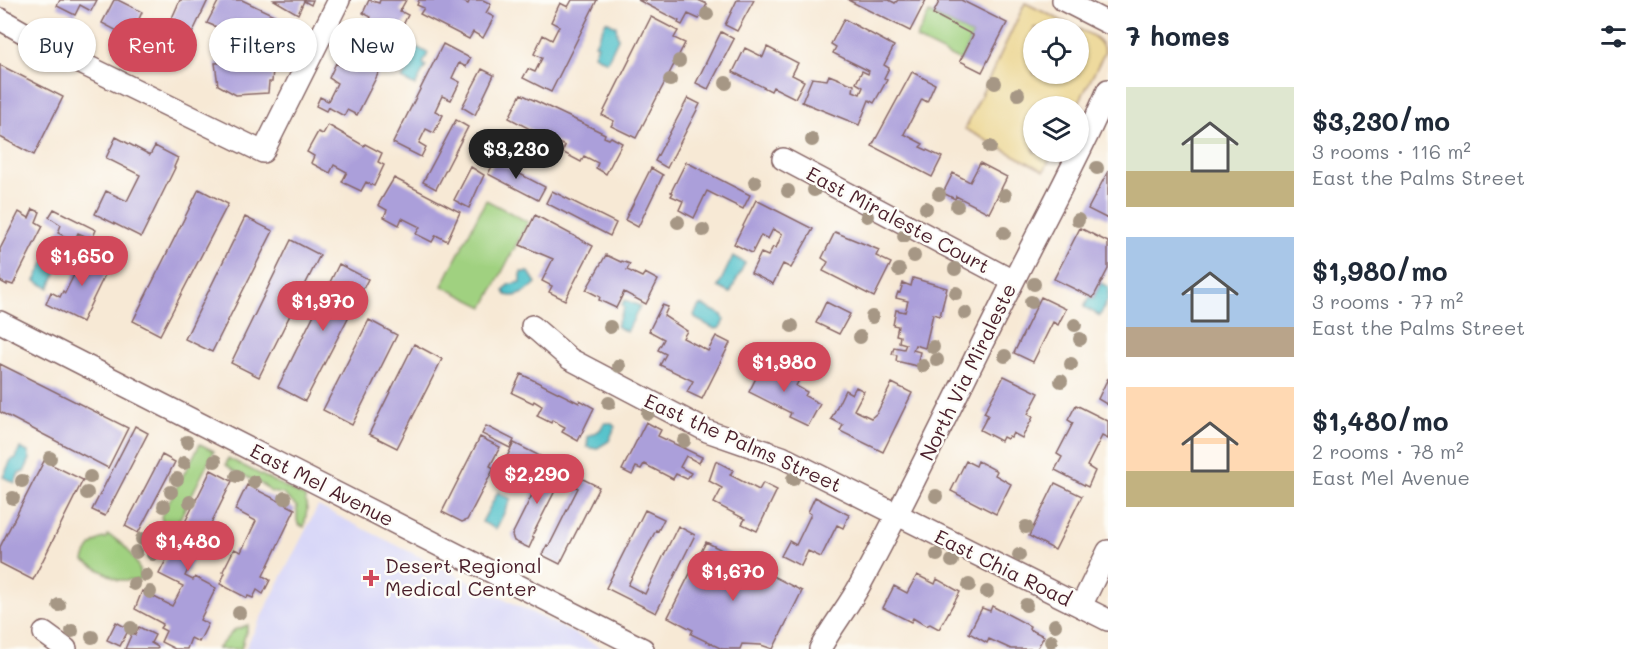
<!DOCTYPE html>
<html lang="en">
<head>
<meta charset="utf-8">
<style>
  :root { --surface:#fff; --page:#f2f2f3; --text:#1f2937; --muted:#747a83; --accent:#d1495b }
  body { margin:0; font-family:Mali,sans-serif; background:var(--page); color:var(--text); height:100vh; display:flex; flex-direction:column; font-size:22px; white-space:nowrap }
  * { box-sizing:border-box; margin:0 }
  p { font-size:20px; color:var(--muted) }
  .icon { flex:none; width:33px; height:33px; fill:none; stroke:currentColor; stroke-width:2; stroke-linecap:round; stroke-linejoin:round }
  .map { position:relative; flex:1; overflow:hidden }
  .details { display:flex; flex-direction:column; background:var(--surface); width:540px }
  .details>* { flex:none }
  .guide { position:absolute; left:18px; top:18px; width:570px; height:54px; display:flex; gap:12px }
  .fabs { position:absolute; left:1023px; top:18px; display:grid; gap:12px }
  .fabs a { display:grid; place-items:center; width:66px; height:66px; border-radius:50%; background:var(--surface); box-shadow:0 2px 4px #0004; font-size:30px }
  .price { position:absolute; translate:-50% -51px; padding:0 14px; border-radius:21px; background:var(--accent); color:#fff; font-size:20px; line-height:39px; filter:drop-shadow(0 2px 3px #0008) }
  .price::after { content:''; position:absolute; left:50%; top:36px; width:18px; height:14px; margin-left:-9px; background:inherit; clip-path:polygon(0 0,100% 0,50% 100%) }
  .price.selected { background:#222; color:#fff }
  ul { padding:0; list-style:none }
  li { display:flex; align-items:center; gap:18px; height:150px; padding:0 18px }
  li span { display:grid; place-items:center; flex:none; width:168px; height:120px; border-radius:0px; color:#555 }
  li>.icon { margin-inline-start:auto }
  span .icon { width:72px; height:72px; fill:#fffc; stroke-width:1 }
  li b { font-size:26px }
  h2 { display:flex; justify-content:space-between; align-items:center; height:72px; padding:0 18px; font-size:26px }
  .pill { padding:0 21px; border-radius:27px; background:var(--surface); box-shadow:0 2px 4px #0004; font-size:21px; line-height:54px }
  .pill.selected { background:var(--accent); color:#fff }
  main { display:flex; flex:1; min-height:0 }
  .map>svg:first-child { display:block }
  .built { fill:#d8d7f8 }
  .green { fill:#a0d180; stroke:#757856; stroke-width:1.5 }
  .sand { fill:#eeda9e; stroke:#9c7c64; stroke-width:1.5 }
  .water { fill:#55c2cb; stroke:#50707b; stroke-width:1.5 }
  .building { fill:#ab9fda }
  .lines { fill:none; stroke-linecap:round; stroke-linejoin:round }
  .street-casing { stroke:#876666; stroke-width:24 }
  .street { stroke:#fff; stroke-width:21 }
  .tree { fill:#a69785 }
  .poi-dot { fill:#d1495b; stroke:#fdfcf7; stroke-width:2 }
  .labels { text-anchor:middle; stroke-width:5; stroke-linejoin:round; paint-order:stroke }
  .street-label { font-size:20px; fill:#4a1f2b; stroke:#fdfcf7 }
  .poi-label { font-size:20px; fill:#4a1f2b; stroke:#fdfcf7; text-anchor:start }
</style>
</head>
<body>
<main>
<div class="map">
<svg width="1108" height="649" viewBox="0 0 1108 649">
  <rect width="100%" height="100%" fill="#fdfcf7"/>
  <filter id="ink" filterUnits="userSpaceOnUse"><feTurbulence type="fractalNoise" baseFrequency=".0167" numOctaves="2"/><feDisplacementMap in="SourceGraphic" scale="12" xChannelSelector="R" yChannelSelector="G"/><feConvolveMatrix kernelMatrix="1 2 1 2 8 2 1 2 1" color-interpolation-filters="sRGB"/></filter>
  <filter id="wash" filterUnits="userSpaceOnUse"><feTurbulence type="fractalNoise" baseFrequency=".008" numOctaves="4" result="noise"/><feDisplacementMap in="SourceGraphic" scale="24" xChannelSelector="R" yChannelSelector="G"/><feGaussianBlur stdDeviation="1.35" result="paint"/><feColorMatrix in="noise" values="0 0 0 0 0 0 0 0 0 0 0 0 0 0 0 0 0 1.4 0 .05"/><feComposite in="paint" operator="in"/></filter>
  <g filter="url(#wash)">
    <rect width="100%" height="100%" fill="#f7e9d5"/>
    <!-- built -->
    <path class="built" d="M318 506 605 649H245Z"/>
    <!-- green -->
    <path class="green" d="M929 13 973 35 960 61 916 39Z
      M486 200 528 222 484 307 442 286Z
      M200 444 214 451 178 522 173 528 169 529 163 524 161 516Z
      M228 458 305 497 307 510 304 527 299 525 297 521V507L283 494 271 492 263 485 234 471 226 465Z
      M107 535C123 540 140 562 141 578L139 580H118L84 561C86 551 95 538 106 538Z
      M248 625 241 649H217L234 630Z"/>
    <!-- sand -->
    <path class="sand" d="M1025 3 1077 28H1034V74H1078L1079 29C1091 35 1101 38 1105 52L1077 106H1034V152H1054L1044 171 965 129Z"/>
    <!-- water -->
    <path class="water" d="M606 21 616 26 618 39 607 62 594 55 598 45 595 44Z
      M414 46 428 53 423 64 426 66 415 86 402 79 409 66 407 60Z
      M733 256 745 263 730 293 718 287Z
      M46 259H53L60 265 49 288 35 281Z
      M521 272H529L536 283C528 291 518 299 506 295L504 291 508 285 521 282Z
      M1101 283 1108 287V299L1100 316 1084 307 1090 297 1093 299Z
      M625 300 640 306 627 332 616 326 624 308 622 304Z
      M702 305 722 315 724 320 720 328 715 329 696 319 694 315 698 307Z
      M604 423H611L615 427 609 441 596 449 587 447 588 437 600 430Z
      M20 448 28 452 30 459 24 472 19 473 15 483 3 477 11 460 16 458Z
      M498 492 511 499 496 529 482 522Z"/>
    <g id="blocks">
      <!-- building -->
      <path class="building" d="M60 0H97L91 11 80 5 75 15 57 6Z
        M114 0H118L142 12 139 19 163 31 157 44 163 47 167 38 164 36 180 0H208L179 61 161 51 158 56 146 50 148 47 102 23Z
        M219 0H242L278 17 282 26 290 25 292 34 295 33 298 41 289 43 294 56 278 62 279 69H273L272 82H269L268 93 236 95 218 85 215 63 250 61 252 67 255 66 254 56H263L262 46 233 31 231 33 207 23Z
        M274 0H313L311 5 304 1 298 14Z
        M369 0 379 3 380 0H406L400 11 408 15 357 115 347 110 344 116 328 107 326 111 316 106 320 97 328 101 337 83 329 78 336 63 345 68 354 51 346 47 353 31 362 36 371 17 363 13Z
        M419 0H460L468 4 470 0H483L491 4 486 13 494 17 483 38 473 32 469 39 420 14 424 8 417 5Z
        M572 0H597L551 92 523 78 528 69 535 72 542 58 534 54 543 35 552 40 559 26 551 22 560 3 568 7Z
        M638 0H698L707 4 699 19 688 14 682 25 678 23 679 21Z
        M737 0H754L737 31 725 25Z
        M848 0H889L895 3 898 0H926L910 31Z
        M940 0H961L1007 23 982 72 960 61 973 35 933 14Z
        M651 17 678 31 674 38 685 43 636 138 611 126 614 121 602 115Z
        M844 19 894 46 884 65 889 68 884 78 887 80 874 103 869 100 859 125 802 102 812 78 827 80 829 75 854 85 853 91 860 94 863 87 856 83 862 71 868 74 869 71 833 53 836 47 831 44Z
        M721 32 734 39 708 89 696 83Z
        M443 44 470 58 466 67 459 63 452 78 460 82 451 100 442 96 435 111 443 115 434 133 426 129 419 143 426 147 421 157 393 143Z
        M767 47 798 63 792 75 804 81 795 98 773 87 771 91 733 72 745 48 763 57Z
        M0 65 63 97 34 155 0 137Z
        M482 69 494 75 475 115 462 107Z
        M912 72 935 84 927 102 922 99 904 134 923 144 920 147 942 157 932 177 872 146Z
        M521 94 605 134 604 137 609 139 611 137 622 143 606 174 596 168 598 163 584 156 581 162 562 152 565 146 551 139 549 144 530 135 532 130 509 118Z
        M688 98 700 104 667 168 655 161Z
        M456 120 468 127 436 189 423 182Z
        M328 125 364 146 365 144 382 153 378 162 384 165 374 186 366 182 361 191 342 182 347 172 334 165 330 173 311 163 314 156 307 152 318 132 323 134Z
        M508 131 550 152 544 165 502 144Z
        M116 137 150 155 155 146 178 158 174 167 175 168 141 237 95 214 106 191 127 201 140 175 106 158Z
        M495 161 545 187 538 200 488 174Z
        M686 162 750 195 743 209 707 191 694 218 679 210 683 201 671 196 673 193 671 192Z
        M980 163 1007 177 989 213 956 196 955 199 943 193 953 173 970 182Z
        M471 167 484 175 469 208 454 200Z
        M651 168 663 175 638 227 625 220Z
        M1108 171V219L1088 209Z
        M394 178 460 212 447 241 436 235 432 242 416 234 420 227 402 218 399 225 384 217 387 210 378 205Z
        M199 189 228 204 160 335 133 321Z
        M552 191 616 223 610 236 546 203Z
        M756 200 813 229 791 268 783 264 773 284 751 273 761 253 768 256 773 247 776 248 782 234 773 229 768 239 761 235 752 253 734 244Z
        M33 209 40 212 36 222 43 226 13 285 7 283V285L0 281V249L19 212 29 218Z
        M54 209 96 230 92 239 78 233 74 241 58 233 61 225 49 217Z
        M535 215 593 246 565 300 549 292 552 286 542 281 553 259 520 245Z
        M245 217 273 231 212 352 185 339Z
        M1080 228 1108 242V269L1093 298 1054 279Z
        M835 232 879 250 876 256 891 263 874 297 823 271 828 262 822 258Z
        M291 240 320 255 259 377 231 363Z
        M86 251 102 257 103 254 109 257 107 260 111 262 82 322 46 304 51 292 60 297 63 291 65 293Z
        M606 255 621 262 622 261 630 264 627 270 642 277 645 273 658 280 646 304 624 292 616 308 599 300 600 297 586 290Z
        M339 264 368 279 305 401 278 387Z
        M913 278 947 288 940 316 933 314 925 348 915 345 913 350 920 352 917 366 896 361 897 355 892 354 894 347 904 349 906 344 899 342 900 336 896 335 898 326 893 325 896 310 905 312 908 301 896 298 898 292 900 293 903 283 911 286Z
        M1041 297 1066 309 1058 325 1053 322 1033 362 1014 353Z
        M826 302 850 314 839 334 816 323Z
        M662 305 668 307 664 316 687 331 683 338 708 351 716 336 730 343 702 399 687 392 693 381 660 365 666 354 658 350 664 339 649 331Z
        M369 320 397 335 352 425 323 410Z
        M414 344 442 359 397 448 369 434Z
        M765 360 800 378 796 386 807 392 805 396 820 404 808 426 789 417 791 413 749 392Z
        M0 364 128 428 108 468 0 412Z
        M521 374 579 403 580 400 594 408 578 441 562 432 565 427 552 420 551 423 537 416 542 406 534 401 533 403 512 393Z
        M1004 376 1039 393 1028 414 1033 417 1022 438 1013 433 1011 437 1009 436 1007 439 1003 437 1001 441 980 430 988 415 984 413Z
        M1108 378V405L1098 399Z
        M892 383 912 393 883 452 840 431 843 425 831 419 845 390 852 394 856 387 864 391 854 410 871 418 877 413Z
        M1076 405 1108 421V439L1102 436 1087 466 1095 471 1088 487 1055 470 1062 457 1057 454 1073 423 1068 420Z
        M646 422 661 430 658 436 702 457 699 463 686 456 680 467 691 473 687 479 676 474 673 479 644 464 641 469 636 467 632 475 622 470Z
        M135 426 148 433 105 516 92 510Z
        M486 426 514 440 510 448 482 434Z
        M480 437 500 447 490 466 494 468 467 520 462 522 442 512Z
        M514 443 542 457 526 485 499 472Z
        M162 455 175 462 138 533 125 526Z
        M44 461 83 480 33 580 0 563V547Z
        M549 461 563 469 559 476 562 477 532 536 534 537 529 548 514 541 512 535Z
        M716 461 733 470 730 475 759 490 763 483 777 490 757 531 742 524 745 519 714 503 722 488 709 481Z
        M966 461 976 466 978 461 997 471 995 475 1011 484 996 514 951 491Z
        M211 470 232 481 185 576 193 580 195 577 216 588 200 620 208 624 199 642 191 638 187 649H175L161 642 166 631 160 628 163 624 135 609 142 591 172 606 183 586 159 574Z
        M581 478 599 487 560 564 542 555 547 545 549 546 578 488 576 487Z
        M1055 483 1082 496 1055 550 1029 536Z
        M247 485 295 509 263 576 270 580 263 594 257 590 253 598 248 596 247 598 220 584 225 573 223 571 234 549 241 552 256 521 235 510Z
        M815 497 849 515 843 528 837 525 821 557 808 551 801 566 781 556 789 541 796 545 811 514 808 512Z
        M645 510 664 519 658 531 656 530 628 585 645 594 678 526 695 535 656 613 606 588Z
        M706 542 802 591 773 649 761 645 742 644 740 649H722L691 634 693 630 668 617Z
        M917 575 935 584 937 579 960 592 939 629 930 624 926 626 913 618 911 622 883 608 894 586 907 593Z
        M992 606 1030 626 1029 629 1044 636 1037 649H1011L989 639 987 643 969 633 982 608 990 611Z
        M116 622 129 629 120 646 107 640Z
        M139 627 155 635 151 643 158 647 157 649H125L132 633 135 635Z"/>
    </g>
  </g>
  <g filter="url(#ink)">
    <use href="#blocks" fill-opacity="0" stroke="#876666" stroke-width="1.5"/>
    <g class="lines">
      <!-- street casing -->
      <g class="street-casing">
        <path id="street" d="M1063 0 1108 23
          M0 19 54 50 263 152 339 0
          M783 159 1013 281
          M0 322 643 649
          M532 326 570 359 707 431 782 457 1108 620
          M1081 606 1108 551
          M44 633 66 649
          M820 649C832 626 849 606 861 583 915 484 962 382 1013 282 1045 218 1080 156 1108 90"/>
      </g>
      <!-- street -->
      <use href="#street" class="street"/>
    </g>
    <!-- trees -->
    <g class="tree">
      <circle cx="707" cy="14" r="7"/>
      <circle cx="679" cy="61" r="7"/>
      <circle cx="670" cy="80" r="7"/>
      <circle cx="726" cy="83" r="7"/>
      <circle cx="995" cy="83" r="7"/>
      <circle cx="1018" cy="94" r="7"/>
      <circle cx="812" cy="140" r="7"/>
      <circle cx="990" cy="147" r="7"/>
      <circle cx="1097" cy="168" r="7"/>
      <circle cx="755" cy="182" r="7"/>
      <circle cx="814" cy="190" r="7"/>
      <circle cx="788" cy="191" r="7"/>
      <circle cx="939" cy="194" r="7"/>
      <circle cx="1005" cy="195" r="7"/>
      <circle cx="957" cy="206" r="7"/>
      <circle cx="926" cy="208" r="7"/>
      <circle cx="867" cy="216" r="7"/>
      <circle cx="1078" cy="220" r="7"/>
      <circle cx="678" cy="222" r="7"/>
      <circle cx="703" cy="230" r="7"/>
      <circle cx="1004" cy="233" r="7"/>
      <circle cx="904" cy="236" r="7"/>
      <circle cx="914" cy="256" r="7"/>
      <circle cx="955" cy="269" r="7"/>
      <circle cx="899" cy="270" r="7"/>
      <circle cx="1034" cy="284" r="7"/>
      <circle cx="956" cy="293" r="7"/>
      <circle cx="1031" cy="302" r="7"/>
      <circle cx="965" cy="313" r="7"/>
      <circle cx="872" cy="317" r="7"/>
      <circle cx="1075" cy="325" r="7"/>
      <circle cx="792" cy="326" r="7"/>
      <circle cx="610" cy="327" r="7"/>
      <circle cx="860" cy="337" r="7"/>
      <circle cx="1080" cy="339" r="7"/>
      <circle cx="933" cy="347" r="7"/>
      <circle cx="1005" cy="356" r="7"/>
      <circle cx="937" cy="360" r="7"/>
      <circle cx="1071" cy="364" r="7"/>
      <circle cx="619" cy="366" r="7"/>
      <circle cx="923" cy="366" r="7"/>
      <circle cx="1061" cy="381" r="7"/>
      <circle cx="609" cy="403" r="7"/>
      <circle cx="648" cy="413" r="7"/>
      <circle cx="684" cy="441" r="7"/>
      <circle cx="187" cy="442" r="7"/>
      <circle cx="50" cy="458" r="7"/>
      <circle cx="215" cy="461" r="7"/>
      <circle cx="184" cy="463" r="7"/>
      <circle cx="237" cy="476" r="7"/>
      <circle cx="90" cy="477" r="7"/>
      <circle cx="177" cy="479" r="7"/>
      <circle cx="793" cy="479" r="7"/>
      <circle cx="22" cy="481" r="7"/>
      <circle cx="254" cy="482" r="7"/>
      <circle cx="171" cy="492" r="7"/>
      <circle cx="87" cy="493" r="7"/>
      <circle cx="936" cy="496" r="7"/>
      <circle cx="13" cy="498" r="7"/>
      <circle cx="285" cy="498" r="7"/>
      <circle cx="190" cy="502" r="7"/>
      <circle cx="164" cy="506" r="7"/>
      <circle cx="1026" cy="527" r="7"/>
      <circle cx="169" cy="533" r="7"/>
      <circle cx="142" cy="539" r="7"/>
      <circle cx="136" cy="552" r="7"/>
      <circle cx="153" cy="554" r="7"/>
      <circle cx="937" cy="555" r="7"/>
      <circle cx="1019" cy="555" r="7"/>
      <circle cx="952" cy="561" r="7"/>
      <circle cx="146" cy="575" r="7"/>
      <circle cx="134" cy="584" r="7"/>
      <circle cx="969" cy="585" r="7"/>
      <circle cx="150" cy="592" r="7"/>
      <circle cx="987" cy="592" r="7"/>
      <circle cx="59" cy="605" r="7"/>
      <circle cx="1026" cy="605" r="7"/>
      <circle cx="239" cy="613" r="7"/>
      <circle cx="1055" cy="625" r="7"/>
      <circle cx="131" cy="628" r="7"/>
      <circle cx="72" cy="631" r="7"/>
      <circle cx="92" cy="637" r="7"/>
      <circle cx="1051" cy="641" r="7"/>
    </g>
  </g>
  <!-- markers -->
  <path class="poi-dot" d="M368 569h6v6h6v6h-6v6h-6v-6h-6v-6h6z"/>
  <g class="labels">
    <!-- street labels -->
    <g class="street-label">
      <text transform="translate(898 220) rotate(28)" y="7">East Miraleste Court</text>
      <text transform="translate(968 372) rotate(-64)" y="7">North Via Miraleste</text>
      <text transform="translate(743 443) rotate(24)" y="7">East the Palms Street</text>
      <text transform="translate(322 485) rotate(27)" y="7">East Mel Avenue</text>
      <text transform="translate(1003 568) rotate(26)" y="7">East Chia Road</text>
    </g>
    <!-- poi labels -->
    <g class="poi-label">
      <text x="385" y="573">Desert Regional<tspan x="385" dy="23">Medical Center</tspan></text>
    </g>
  </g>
</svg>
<div class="fabs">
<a><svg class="icon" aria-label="locate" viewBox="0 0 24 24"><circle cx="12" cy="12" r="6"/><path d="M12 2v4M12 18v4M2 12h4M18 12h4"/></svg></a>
<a><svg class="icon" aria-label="layers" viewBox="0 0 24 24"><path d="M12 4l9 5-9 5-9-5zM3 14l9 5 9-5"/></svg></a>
</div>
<b class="price selected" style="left:516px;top:180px">$3,230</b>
<b class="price" style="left:82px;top:287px">$1,650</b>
<b class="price" style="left:323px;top:332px">$1,970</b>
<b class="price" style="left:784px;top:393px">$1,980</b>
<b class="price" style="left:537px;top:505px">$2,290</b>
<b class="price" style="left:188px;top:572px">$1,480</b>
<b class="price" style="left:733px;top:602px">$1,670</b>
<div class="guide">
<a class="pill">Buy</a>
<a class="pill selected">Rent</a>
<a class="pill">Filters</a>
<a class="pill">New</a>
</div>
</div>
<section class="details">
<h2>7 homes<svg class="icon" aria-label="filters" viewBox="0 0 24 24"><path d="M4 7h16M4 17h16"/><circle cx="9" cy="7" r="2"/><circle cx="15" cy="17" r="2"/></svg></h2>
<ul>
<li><span style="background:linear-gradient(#dfe7d0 70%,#c2b280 0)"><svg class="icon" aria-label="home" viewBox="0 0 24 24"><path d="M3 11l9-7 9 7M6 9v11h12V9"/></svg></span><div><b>$3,230/mo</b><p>3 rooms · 116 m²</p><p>East the Palms Street</p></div></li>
<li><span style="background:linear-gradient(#a9c7e8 75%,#b9a48a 0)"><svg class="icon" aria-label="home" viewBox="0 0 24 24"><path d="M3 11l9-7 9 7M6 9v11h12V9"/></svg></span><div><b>$1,980/mo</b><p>3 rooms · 77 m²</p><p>East the Palms Street</p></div></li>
<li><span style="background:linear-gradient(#ffd9b3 70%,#c2b280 0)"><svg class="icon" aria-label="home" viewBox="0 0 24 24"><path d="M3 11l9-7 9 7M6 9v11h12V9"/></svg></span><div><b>$1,480/mo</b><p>2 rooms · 78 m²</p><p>East Mel Avenue</p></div></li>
</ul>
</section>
</main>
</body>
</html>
